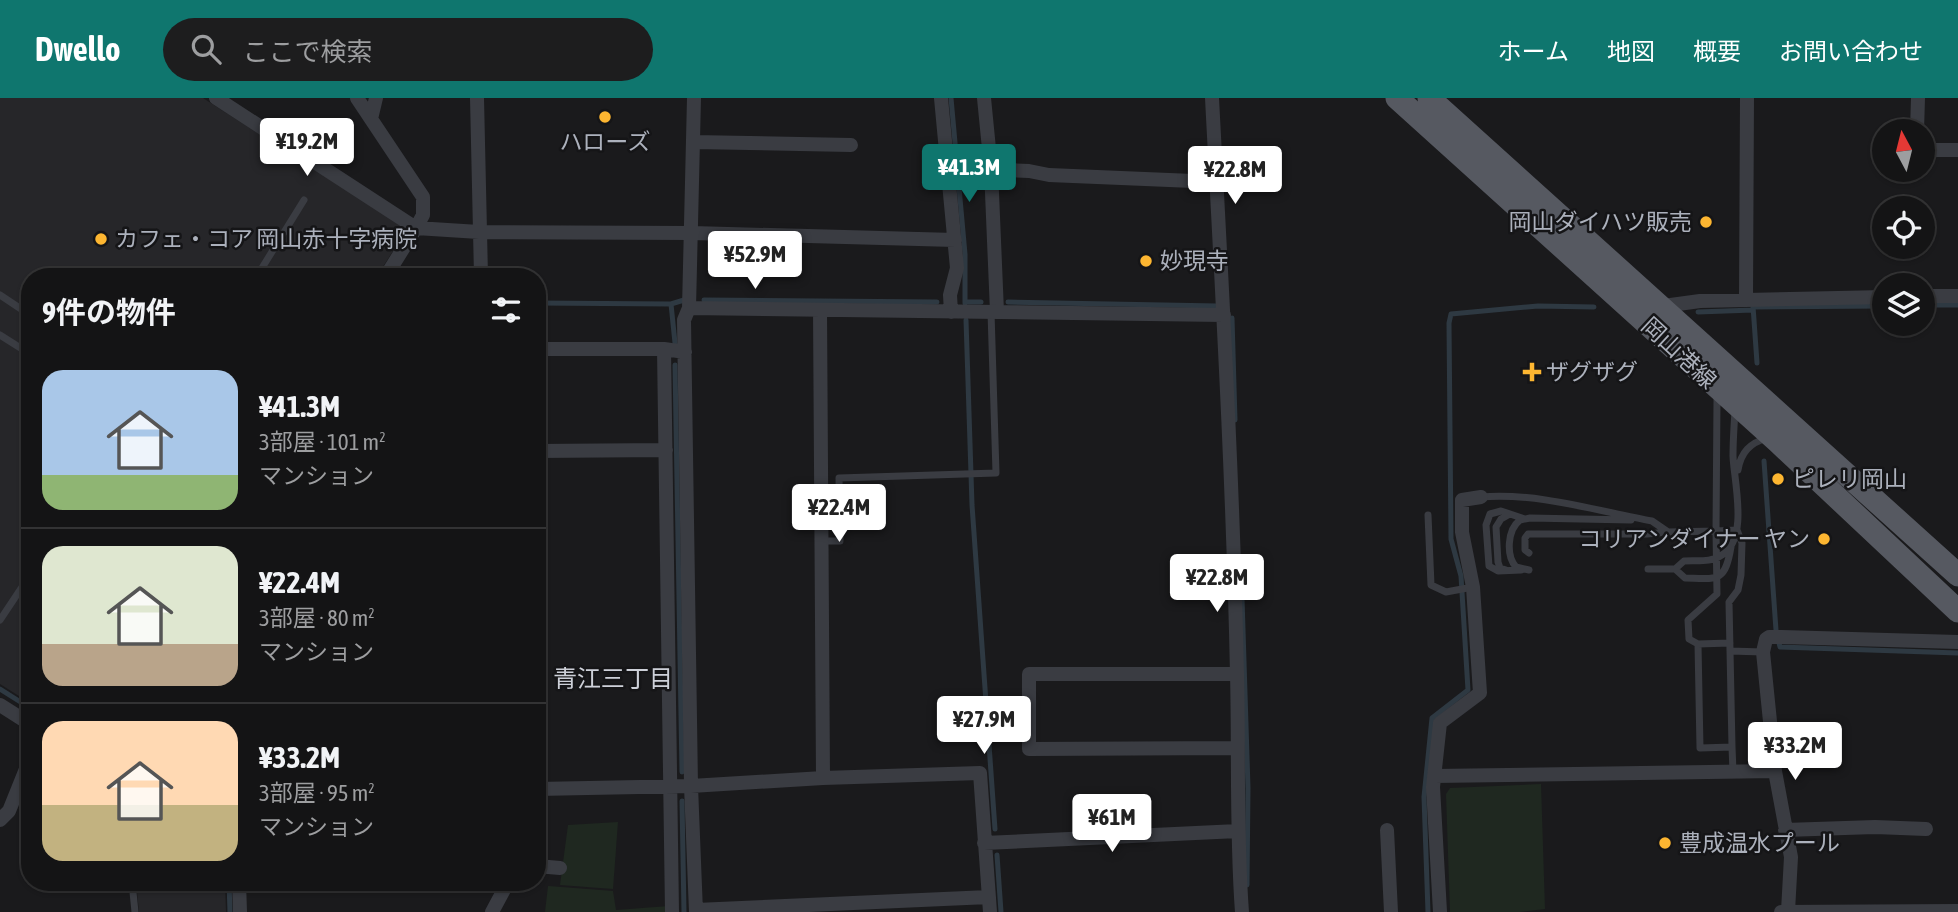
<!DOCTYPE html>
<html lang="ja">
<head>
<meta charset="utf-8">
<style>
  :root { --surface:#141415; --page:#1d1d1e; --text:#f1f3f6; --muted:#9d9ea0; --line:#333334; --accent:#0f766e }
  body { margin:0; font-family:"Asap Condensed","Noto Sans JP",sans-serif; background:var(--page); color:var(--text); height:100vh; display:flex; flex-direction:column; font-size:26px; white-space:nowrap }
  * { box-sizing:border-box; margin:0 }
  p { font-size:23px; color:var(--muted) }
  .icon { flex:none; width:38px; height:38px; fill:none; stroke:currentColor; stroke-width:2; stroke-linecap:round; stroke-linejoin:round }
  .map { position:relative; flex:1; overflow:hidden }
  .side { position:absolute; left:21px; top:170px; width:525px; height:623px; display:flex; flex-direction:column; background:var(--surface); border-radius:28px; box-shadow:0 2px 5px #0004,0 0 0 2px var(--line) }
  .side>* { flex:none }
  .needle { width:46px; rotate:353deg }
  .controls { position:absolute; left:1872px; top:21px; display:grid; gap:14px }
  .controls a { display:grid; place-items:center; width:63px; height:63px; border-radius:50%; background:var(--surface); box-shadow:0 2px 5px #0004,0 0 0 2px var(--line); font-size:35px }
  .price { position:absolute; translate:-50% -60px; padding:0 16px; border-radius:7px; background:#fff; color:#222; font-size:23px; line-height:46px; filter:drop-shadow(0 2px 4px #0008) }
  .price::after { content:''; position:absolute; left:50%; top:42px; width:21px; height:16px; margin-left:-10px; background:inherit; clip-path:polygon(0 0,100% 0,50% 100%) }
  .price.active { background:var(--accent); color:#fff }
  ul { padding:0; list-style:none }
  li { display:flex; align-items:center; gap:21px; height:175px; padding:0 21px }
  li+li { border-top:2px solid var(--line) }
  li span { display:grid; place-items:center; flex:none; width:196px; height:140px; border-radius:21px; color:#555 }
  li>.icon { margin-inline-start:auto }
  span .icon { width:84px; height:84px; fill:#fffc; stroke-width:1 }
  li b { font-size:30px }
  h2 { display:flex; justify-content:space-between; align-items:center; height:84px; padding:0 21px; font-size:30px }
  header { display:flex; align-items:center; gap:42px; box-sizing:border-box; height:98px; padding:0 35px; background:var(--accent); color:#fff }
  header strong { font-size:33px }
  nav { display:flex; gap:38px; margin-inline-start:auto; font-size:24px }
  .search { width:490px; height:63px; background:var(--page); display:flex; align-items:center; gap:18px; box-sizing:border-box; padding:0 24px; border-radius:38px; color:var(--muted); font-size:26px }
  .map>svg:first-child { display:block }
  .built { fill:#262629 }
  .green { fill:#1f2820 }
  .lines { fill:none; stroke-linecap:round; stroke-linejoin:round }
  .stream { stroke:#2e3942; stroke-width:5 }
  .lane { stroke:#3a3c42; stroke-width:7 }
  .street { stroke:#3a3c42; stroke-width:14 }
  .primary { stroke:#565961; stroke-width:23 }
  .poi-dot { fill:#fdb631; stroke:#151517; stroke-width:2.5 }
  .labels { text-anchor:middle; stroke-width:5; stroke-linejoin:round; paint-order:stroke }
  .poi-label { font-size:23px; fill:#acb1bc; stroke:#151517; text-anchor:start }
  .street-label { font-size:23px; fill:#acb1bc; stroke:#151517 }
  .neighbourhood-label { font-size:24px; fill:#cdd0d8; stroke:#151517 }
</style>
</head>
<body>
<header>
<strong>Dwello</strong>
<div class="search"><svg class="icon" aria-label="search" viewBox="0 0 24 24"><circle cx="10" cy="10" r="6"/><path d="M15 15l6 6"/></svg>ここで検索</div>
<nav><a>ホーム</a><a>地図</a><a>概要</a><a>お問い合わせ</a></nav>
</header>
<div class="map">
<svg width="1958" height="814" viewBox="0 0 1958 814">
  <rect width="100%" height="100%" fill="#1a1a1c"/>
  <!-- built -->
  <path class="built" d="M0 0H203L407 131 377 178H30V605L0 586Z
    M136 784H225L226 814H139Z"/>
  <!-- green -->
  <path class="green" d="M1541 686 1545 811 1520 814H1450L1446 696 1450 690Z
    M618 724 613 791 560 787 568 727Z
    M548 788 613 793 616 812 669 808V814H545Z"/>
  <g class="lines">
    <!-- stream -->
    <path class="stream" d="M951 0 965 156V205
      M704 202 937 204
      M965 204H981
      M1008 204 1218 208
      M537 205 671 206
      M1923 207H1958
      M1753 208 1757 265
      M1753 209 1885 208
      M1698 214 1753 212
      M1232 220 1235 322
      M966 222 972 407 995 731
      M675 245 671 206 684 202
      M675 267 682 674
      M1764 363 1776 532 1780 549 1958 555
      M1241 468 1248 690 1247 787
      M0 591 30 610
      M682 703 684 814
      M997 757 1001 814
      M229 784 230 814
      M1428 814 1424 699 1432 620 1468 592 1461 478 1451 441 1449 225 1451 216 1538 208 1594 209"/>
    <!-- lane -->
    <path class="lane" d="M257 178 304 102
      M0 197 30 217
      M0 237 30 256
      M1738 372C1741 354 1750 345 1767 340
      M1481 399C1535 394 1598 413 1652 423L1668 434 1716 433 1717 302 1720 296
      M1428 417 1431 487 1446 494 1473 489
      M822 443H840L839 380 996 375 991 214
      M1529 455 1525 452V440L1528 436H1647L1668 434
      M1648 471H1675L1684 463C1696 462 1711 465 1722 457 1749 440 1734 384 1733 358 1733 343 1734 328 1735 313
      M1675 471 1685 480C1717 481 1725 485 1731 449
      M1506 472 1500 470 1498 464 1496 429 1501 421 1508 417
      M1521 472 1498 473 1489 468 1486 427 1490 416 1501 413 1522 420
      M1529 472 1516 469C1506 458 1507 432 1520 422L1530 420 1631 422
      M0 522 30 477
      M1698 546 1700 650 1732 649 1729 504 1738 492 1741 477 1742 445 1737 432 1716 433 1717 496 1688 522 1689 541 1698 546 1730 545
      M1730 553 1763 554
      M1732 649 1733 674
      M132 784 135 814"/>
    <!-- street -->
    <path class="street" d="M216 0 416 130 479 134 692 135 955 142
      M357 0 423 99V117L416 130 386 178
      M477 0 481 178
      M694 0 689 210 684 222 691 688 696 814
      M941 0 957 170 950 197 951 214
      M984 0 991 71 997 214
      M1212 0C1222 192 1233 384 1237 576 1239 655 1236 735 1242 814
      M371 21 376 0
      M1917 33 1918 0
      M693 44 851 47
      M1923 52H1958
      M963 70 1029 73 1049 77 1217 84
      M1923 198H1958
      M1746 201 1747 0
      M1656 209 1700 203 1885 199
      M689 210 1224 217
      M820 212 823 680
      M537 251H664L685 254
      M664 251 672 814
      M537 353 666 352
      M1237 576H1029V651L1237 650
      M0 607 30 626
      M1434 678 1775 673
      M537 691 691 688 823 680 980 675 990 814
      M0 722 9 713 30 661
      M1387 732 1391 814
      M1785 732 1875 729 1926 731
      M984 745 1238 733
      M537 768 560 770
      M239 784 240 814
      M696 812 989 799
      M1788 813 1791 759 1775 673 1763 554 1766 541 1769 539H1782L1958 544
      M492 814 508 784
      M1440 814 1433 689 1440 625 1480 595 1473 489 1462 434V402L1481 399
      M1781 814 1958 813"/>
    <!-- primary -->
    <path class="primary" d="M1397 0 1778 344 1958 513
      M1429 0 1958 477"/>
  </g>
  <!-- markers -->
  <g class="poi-dot">
    <circle cx="605" cy="19" r="7"/>
    <circle cx="1706" cy="124" r="7"/>
    <circle cx="101" cy="141" r="7"/>
    <circle cx="1146" cy="163" r="7"/>
    <path d="M1528.5 263.5h7v7h7v7h-7v7h-7v-7h-7v-7h7z"/>
    <circle cx="1778" cy="381" r="7"/>
    <circle cx="1824" cy="441" r="7"/>
    <circle cx="1665" cy="745" r="7"/>
  </g>
  <g class="labels">
    <!-- poi labels -->
    <g class="poi-label">
      <text x="605" y="52" text-anchor="middle">ハローズ</text>
      <text x="1692" y="132" text-anchor="end">岡山ダイハツ販売</text>
      <text x="115" y="149">カフェ・コア 岡山赤十字病院</text>
      <text x="1160" y="171">妙現寺</text>
      <text x="1546" y="282">ザグザグ</text>
      <text x="1792" y="389">ピレリ岡山</text>
      <text x="1810" y="449" text-anchor="end">コリアンダイナー ヤン</text>
      <text x="1679" y="753">豊成温水プール</text>
    </g>
    <!-- street labels -->
    <g class="street-label">
      <text transform="translate(1679 255) rotate(43)" y="8">岡山港線</text>
    </g>
    <!-- neighbourhood labels -->
    <g class="neighbourhood-label">
      <text x="613" y="589">青江三丁目</text>
    </g>
  </g>
</svg>
<div class="controls">
<a><svg class="needle" viewBox="-14 -14 28 28"><path d="M0-13l5 13h-10z" fill="#e53935"/><path d="M0 13l5-13h-10z" fill="#9d9ea0"/></svg></a>
<a><svg class="icon" aria-label="locate" viewBox="0 0 24 24"><circle cx="12" cy="12" r="6"/><path d="M12 2v4M12 18v4M2 12h4M18 12h4"/></svg></a>
<a><svg class="icon" aria-label="layers" viewBox="0 0 24 24"><path d="M12 4l9 5-9 5-9-5zM3 14l9 5 9-5"/></svg></a>
</div>
<b class="price" style="left:307px;top:80px">¥19.2M</b>
<b class="price active" style="left:969px;top:106px">¥41.3M</b>
<b class="price" style="left:1235px;top:108px">¥22.8M</b>
<b class="price" style="left:755px;top:193px">¥52.9M</b>
<b class="price" style="left:839px;top:446px">¥22.4M</b>
<b class="price" style="left:1217px;top:516px">¥22.8M</b>
<b class="price" style="left:984px;top:658px">¥27.9M</b>
<b class="price" style="left:1795px;top:684px">¥33.2M</b>
<b class="price" style="left:1112px;top:756px">¥61M</b>
<section class="side">
<h2>9件の物件<svg class="icon" aria-label="filters" viewBox="0 0 24 24"><path d="M4 7h16M4 17h16"/><circle cx="9" cy="7" r="2"/><circle cx="15" cy="17" r="2"/></svg></h2>
<ul>
<li><span style="background:linear-gradient(#a9c7e8 75%,#8fb573 0)"><svg class="icon" aria-label="home" viewBox="0 0 24 24"><path d="M3 11l9-7 9 7M6 9v11h12V9"/></svg></span><div><b>¥41.3M</b><p>3部屋 · 101 m²</p><p>マンション</p></div></li>
<li><span style="background:linear-gradient(#dfe7d0 70%,#b9a48a 0)"><svg class="icon" aria-label="home" viewBox="0 0 24 24"><path d="M3 11l9-7 9 7M6 9v11h12V9"/></svg></span><div><b>¥22.4M</b><p>3部屋 · 80 m²</p><p>マンション</p></div></li>
<li><span style="background:linear-gradient(#ffd9b3 60%,#c2b280 0)"><svg class="icon" aria-label="home" viewBox="0 0 24 24"><path d="M3 11l9-7 9 7M6 9v11h12V9"/></svg></span><div><b>¥33.2M</b><p>3部屋 · 95 m²</p><p>マンション</p></div></li>
</ul>
</section>
</div>
</body>
</html>
